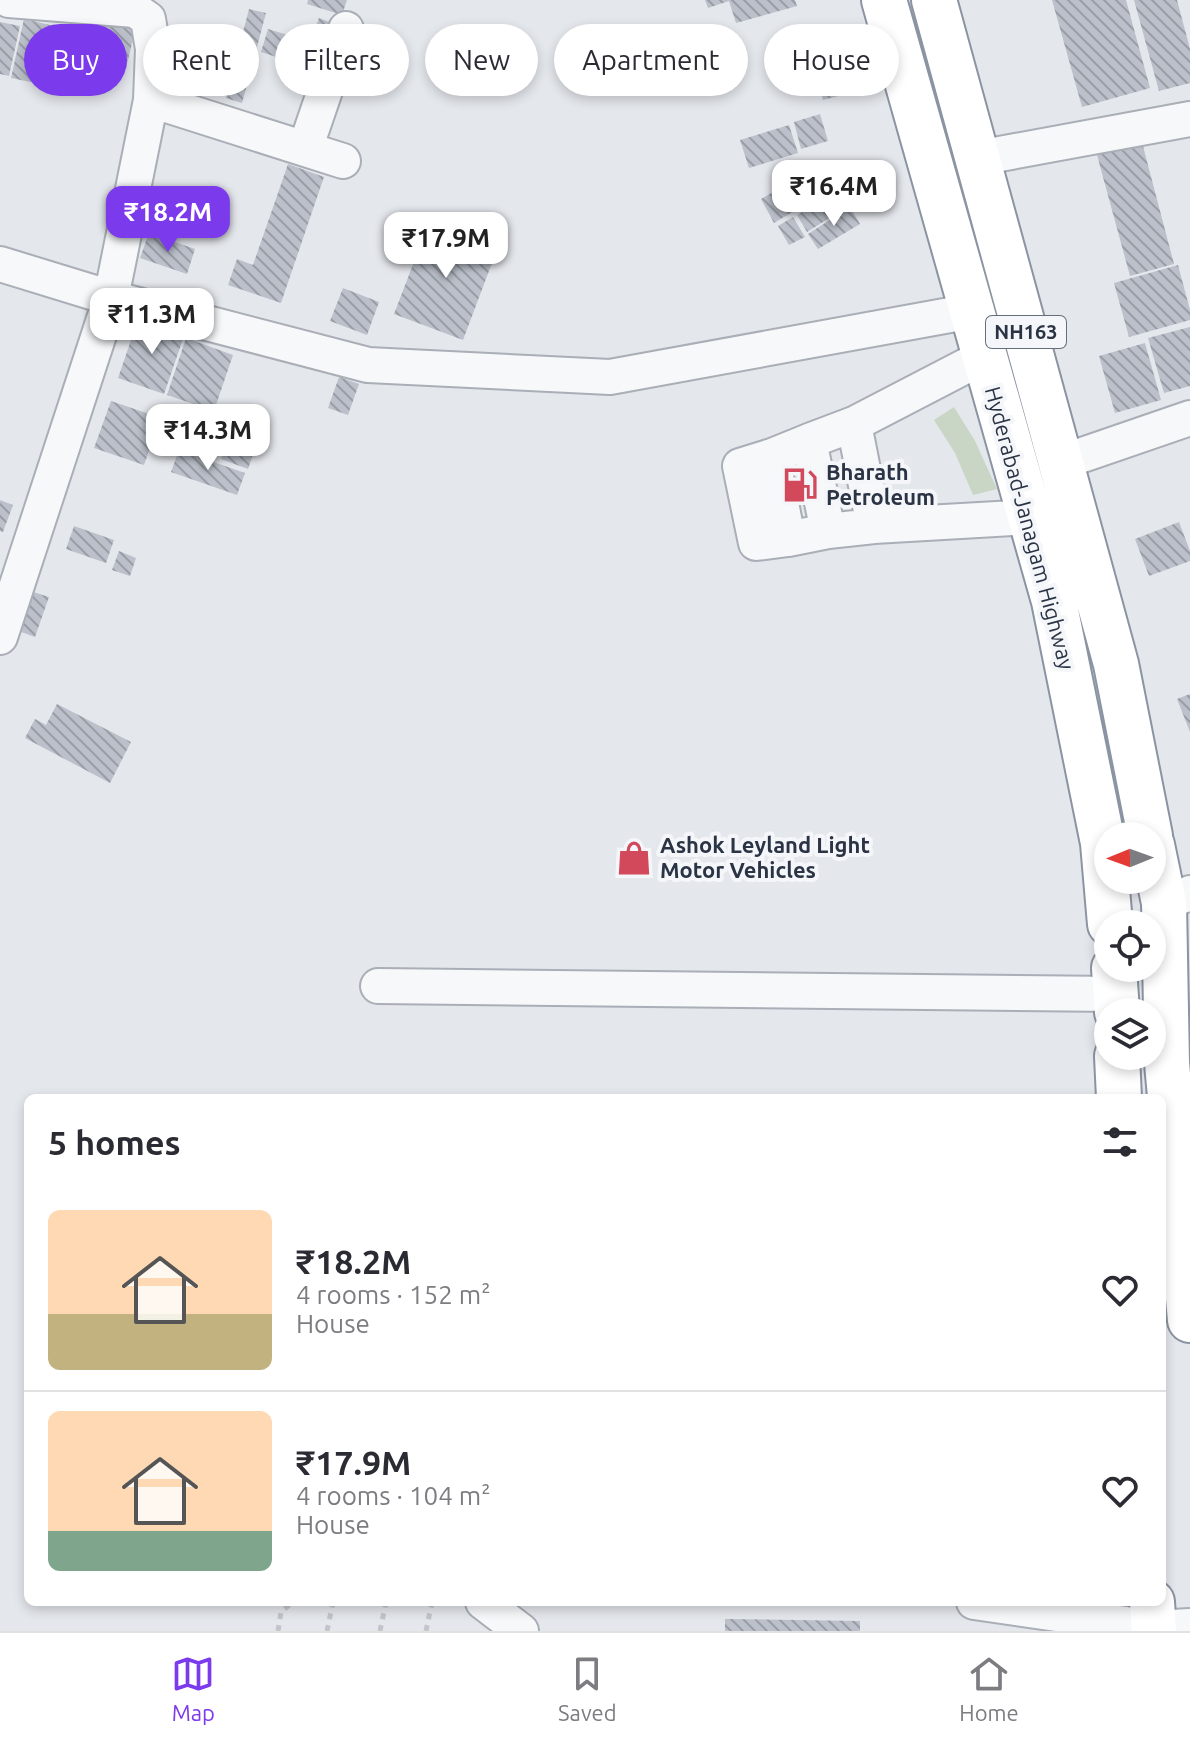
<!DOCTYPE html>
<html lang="en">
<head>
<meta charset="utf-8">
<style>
  :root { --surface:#fff; --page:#f2f2f3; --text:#2b2b33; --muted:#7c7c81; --line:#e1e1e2; --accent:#7c3aed }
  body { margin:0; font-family:Ubuntu,sans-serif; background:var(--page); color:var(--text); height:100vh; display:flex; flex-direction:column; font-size:30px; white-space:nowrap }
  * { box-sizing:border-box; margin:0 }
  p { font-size:26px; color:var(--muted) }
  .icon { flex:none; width:44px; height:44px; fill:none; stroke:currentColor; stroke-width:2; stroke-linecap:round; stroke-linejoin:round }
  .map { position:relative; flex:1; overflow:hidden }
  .side { position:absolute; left:24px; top:1094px; width:1142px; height:512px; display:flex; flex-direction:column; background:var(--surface); border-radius:12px; box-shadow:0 4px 12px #0003 }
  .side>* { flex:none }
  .banner { position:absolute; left:24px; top:24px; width:1142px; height:72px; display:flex; gap:16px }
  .needle { width:52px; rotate:269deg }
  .fabs { position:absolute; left:1094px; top:822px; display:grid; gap:16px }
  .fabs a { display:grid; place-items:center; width:72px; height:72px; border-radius:50%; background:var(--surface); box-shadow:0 4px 12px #0003; font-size:40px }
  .price { position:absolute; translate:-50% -68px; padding:0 18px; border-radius:16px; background:#fff; color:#222; font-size:26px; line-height:52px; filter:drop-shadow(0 2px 4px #0008) }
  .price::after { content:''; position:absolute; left:50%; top:48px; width:24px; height:18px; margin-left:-12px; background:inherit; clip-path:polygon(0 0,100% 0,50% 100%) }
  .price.active { background:var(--accent); color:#fff }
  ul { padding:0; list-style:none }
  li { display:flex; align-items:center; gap:24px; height:200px; padding:0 24px }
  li+li { border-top:2px solid var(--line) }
  li span { display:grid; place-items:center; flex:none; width:224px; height:160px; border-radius:12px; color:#555 }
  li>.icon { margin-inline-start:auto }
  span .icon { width:96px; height:96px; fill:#fffc; stroke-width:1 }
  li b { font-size:34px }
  h2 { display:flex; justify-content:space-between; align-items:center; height:96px; padding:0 24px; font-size:34px }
  .pill { padding:0 28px; border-radius:36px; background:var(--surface); box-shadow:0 4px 12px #0003; font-size:28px; line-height:72px }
  .pill.active { background:var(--accent); color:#fff }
  .dock { display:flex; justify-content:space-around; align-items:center; height:112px; border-top:2px solid var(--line); background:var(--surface); font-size:22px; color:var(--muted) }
  .dock a { display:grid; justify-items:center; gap:4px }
  .dock .active { color:var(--accent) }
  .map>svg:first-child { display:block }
  .grass { fill:#c9d6c5 }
  .building { fill:url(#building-back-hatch) }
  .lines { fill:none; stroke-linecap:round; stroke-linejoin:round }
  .minor-casing { stroke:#a9aeb7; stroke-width:38 }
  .highway-casing { stroke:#8b94a3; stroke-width:48 }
  .path { stroke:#c2c5cb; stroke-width:5; stroke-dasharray:6 6; stroke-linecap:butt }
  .minor { stroke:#f7f8fa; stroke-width:34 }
  .highway { stroke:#fff; stroke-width:44 }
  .labels { text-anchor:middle; stroke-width:8; stroke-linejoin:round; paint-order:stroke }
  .shield { fill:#f4f6f9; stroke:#676e7b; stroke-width:2 }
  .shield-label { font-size:20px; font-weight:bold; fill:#2b3445 }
  .poi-label { font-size:22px; font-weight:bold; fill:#2b3445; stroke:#f4f6f9; text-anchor:start }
  .street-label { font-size:22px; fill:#2b3445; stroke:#f4f6f9 }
</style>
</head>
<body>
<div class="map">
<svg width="1190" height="1631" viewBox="0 0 1190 1631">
  <defs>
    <pattern id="building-back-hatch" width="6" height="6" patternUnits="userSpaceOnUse" patternTransform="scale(2)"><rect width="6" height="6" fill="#bbc0ca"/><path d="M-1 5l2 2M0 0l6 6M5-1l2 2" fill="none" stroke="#989da6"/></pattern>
  </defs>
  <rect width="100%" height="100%" fill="#e4e7ec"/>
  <!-- grass -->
  <path class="grass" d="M954 407 975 441 997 489 973 495 955 453 934 420Z"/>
  <!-- building -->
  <path class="building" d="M308 0H347L342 15 307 4Z
    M705 0H795L797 6 736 23 729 1 708 8Z
    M1052 0H1126L1150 88 1082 107Z
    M1134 0H1177L1190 49V83L1159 91Z
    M249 9 266 13 242 103 226 98Z
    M102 15 137 23 126 68 93 60Z
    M319 18 337 25 329 44 312 37Z
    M24 19 63 28 50 86 11 78Z
    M0 22 20 26 9 76 0 74Z
    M268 29 324 46 316 70 261 52Z
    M838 65 846 94 823 100 815 71Z
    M820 114 828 141 801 149 794 122Z
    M789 125 798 153 749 168 740 140Z
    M1139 131 1174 264 1130 276 1094 144Z
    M288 164 324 177 281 303 228 285 237 259 253 265Z
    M780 188 794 211 774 223 761 199Z
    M832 194 842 210 807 232 797 215Z
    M850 207 860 224 818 249 808 234Z
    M793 217 805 237 789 245 778 226Z
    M430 220 498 247 463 340 394 314Z
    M149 233 195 249 187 274 140 258Z
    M1178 265 1190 310V320L1129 337 1114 283Z
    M343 288 379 302 367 335 330 321Z
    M139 317 185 333 164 394 118 378Z
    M1190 327V386L1164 393 1148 338Z
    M186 338 233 355 214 411 167 395Z
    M1145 343 1161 400 1115 413 1099 356Z
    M339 377 359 384 348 415 328 408Z
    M111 401 161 418 144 465 94 448Z
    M238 409 265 419 248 469 221 459Z
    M179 450 245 473 237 495 171 472Z
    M0 500 13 505 3 532 0 531Z
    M1179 522 1190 551V561L1149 576 1135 539Z
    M74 526 114 540 106 563 66 549Z
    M119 551 136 558 130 576 112 570Z
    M27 590 49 597 35 637 13 629Z
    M1190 694V732L1177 699Z
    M57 704 131 742 110 783 25 738 35 719 46 725Z
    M725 1619 860 1621V1631H725Z"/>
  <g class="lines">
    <!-- minor casing -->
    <g class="minor-casing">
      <path id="minor" d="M151 100 343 161
        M305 149 346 29
        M978 158 1190 119
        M0 264 111 298 368 365 610 377 972 311
        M985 356 854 424 874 526 1030 517
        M854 424 809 441 828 531 874 526
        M809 441 772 456 788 539 828 531
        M772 456 740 466 756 543 788 539
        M1062 462 1190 418
        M0 637 111 298 151 100 153 49 148 19 135 10 9 0
        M1164 903 1190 893
        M378 986 1117 994
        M483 1602 521 1631
        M974 1602 1154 1628 1190 1626"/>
    </g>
    <!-- highway casing -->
    <g class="highway-casing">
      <path id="highway" d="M884 0 1054 601 1103 843 1110 924
        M934 0 1116 664 1150 836
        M1152 845 1164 903 1167 1063 1190 1320
        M1114 968 1117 1012
        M1117 1056 1119 1098
        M1152 1602 1154 1631"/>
    </g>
    <!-- path -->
    <path class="path" d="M278 1631 281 1612 293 1602
      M327 1631 333 1602
      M380 1631 386 1602
      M426 1631 432 1602"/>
    <!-- minor -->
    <use href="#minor" class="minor"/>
    <!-- highway -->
    <use href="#highway" class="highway"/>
  </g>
  <!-- icons -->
  <defs>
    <g id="fuel-bare" transform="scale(2.76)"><path d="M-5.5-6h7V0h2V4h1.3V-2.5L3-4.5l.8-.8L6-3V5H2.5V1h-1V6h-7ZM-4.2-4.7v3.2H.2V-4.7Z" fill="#d1495b" stroke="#f4f6f9" stroke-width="2.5" paint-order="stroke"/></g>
    <g id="shop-bare" transform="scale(2.76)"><path d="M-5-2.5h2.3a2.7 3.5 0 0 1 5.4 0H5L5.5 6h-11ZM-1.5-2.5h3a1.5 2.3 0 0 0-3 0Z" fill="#d1495b" stroke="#f4f6f9" stroke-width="2.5" paint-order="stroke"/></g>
  </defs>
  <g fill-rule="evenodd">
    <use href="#fuel-bare" x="800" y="485"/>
    <use href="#shop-bare" x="634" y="858"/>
  </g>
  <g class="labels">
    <!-- shield labels -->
    <rect class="shield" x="986" y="316" width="80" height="32" rx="6"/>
    <g class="shield-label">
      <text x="1026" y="339">NH163</text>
    </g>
    <!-- poi labels -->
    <g class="poi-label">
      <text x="826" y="480">Bharath<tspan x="826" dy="25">Petroleum</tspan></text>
      <text x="660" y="853">Ashok Leyland Light<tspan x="660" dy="25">Motor Vehicles</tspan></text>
    </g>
    <!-- street labels -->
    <g class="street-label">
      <text transform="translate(1030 528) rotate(75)" y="8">Hyderabad-Janagam Highway</text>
    </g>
  </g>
</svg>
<div class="fabs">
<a><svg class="needle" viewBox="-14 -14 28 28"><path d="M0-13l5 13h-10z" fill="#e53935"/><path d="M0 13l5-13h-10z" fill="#7c7c81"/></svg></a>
<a><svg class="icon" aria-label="locate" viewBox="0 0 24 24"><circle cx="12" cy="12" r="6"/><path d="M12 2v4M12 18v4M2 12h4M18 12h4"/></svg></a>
<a><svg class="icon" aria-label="layers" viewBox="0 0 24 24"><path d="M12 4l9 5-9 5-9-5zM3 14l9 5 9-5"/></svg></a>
</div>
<b class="price" style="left:834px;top:228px">₹16.4M</b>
<b class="price active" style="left:168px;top:254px">₹18.2M</b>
<b class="price" style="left:446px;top:280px">₹17.9M</b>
<b class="price" style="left:152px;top:356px">₹11.3M</b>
<b class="price" style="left:208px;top:472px">₹14.3M</b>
<div class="banner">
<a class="pill active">Buy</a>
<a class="pill">Rent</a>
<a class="pill">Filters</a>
<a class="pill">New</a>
<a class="pill">Apartment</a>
<a class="pill">House</a>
</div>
<section class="side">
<h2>5 homes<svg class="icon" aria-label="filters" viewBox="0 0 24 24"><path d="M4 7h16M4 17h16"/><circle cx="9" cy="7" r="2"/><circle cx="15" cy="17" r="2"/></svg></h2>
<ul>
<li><span style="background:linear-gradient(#ffd9b3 65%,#c2b280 0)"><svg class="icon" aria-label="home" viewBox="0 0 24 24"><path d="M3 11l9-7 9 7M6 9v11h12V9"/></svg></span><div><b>₹18.2M</b><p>4 rooms · 152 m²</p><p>House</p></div><svg class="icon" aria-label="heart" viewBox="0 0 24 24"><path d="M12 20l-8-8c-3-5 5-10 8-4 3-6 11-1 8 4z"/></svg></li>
<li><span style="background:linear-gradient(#ffd9b3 75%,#7fa58c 0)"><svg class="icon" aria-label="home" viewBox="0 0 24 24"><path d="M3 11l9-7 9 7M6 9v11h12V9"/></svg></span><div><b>₹17.9M</b><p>4 rooms · 104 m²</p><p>House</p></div><svg class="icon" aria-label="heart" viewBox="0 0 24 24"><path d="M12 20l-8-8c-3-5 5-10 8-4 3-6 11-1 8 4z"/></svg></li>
</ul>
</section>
</div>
<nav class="dock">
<a class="active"><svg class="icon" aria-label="map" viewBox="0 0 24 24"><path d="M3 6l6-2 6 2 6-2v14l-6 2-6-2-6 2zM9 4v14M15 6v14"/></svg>Map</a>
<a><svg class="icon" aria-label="saved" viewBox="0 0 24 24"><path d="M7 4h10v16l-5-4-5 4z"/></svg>Saved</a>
<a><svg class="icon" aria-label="home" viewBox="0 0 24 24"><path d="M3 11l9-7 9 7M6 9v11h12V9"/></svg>Home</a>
</nav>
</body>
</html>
